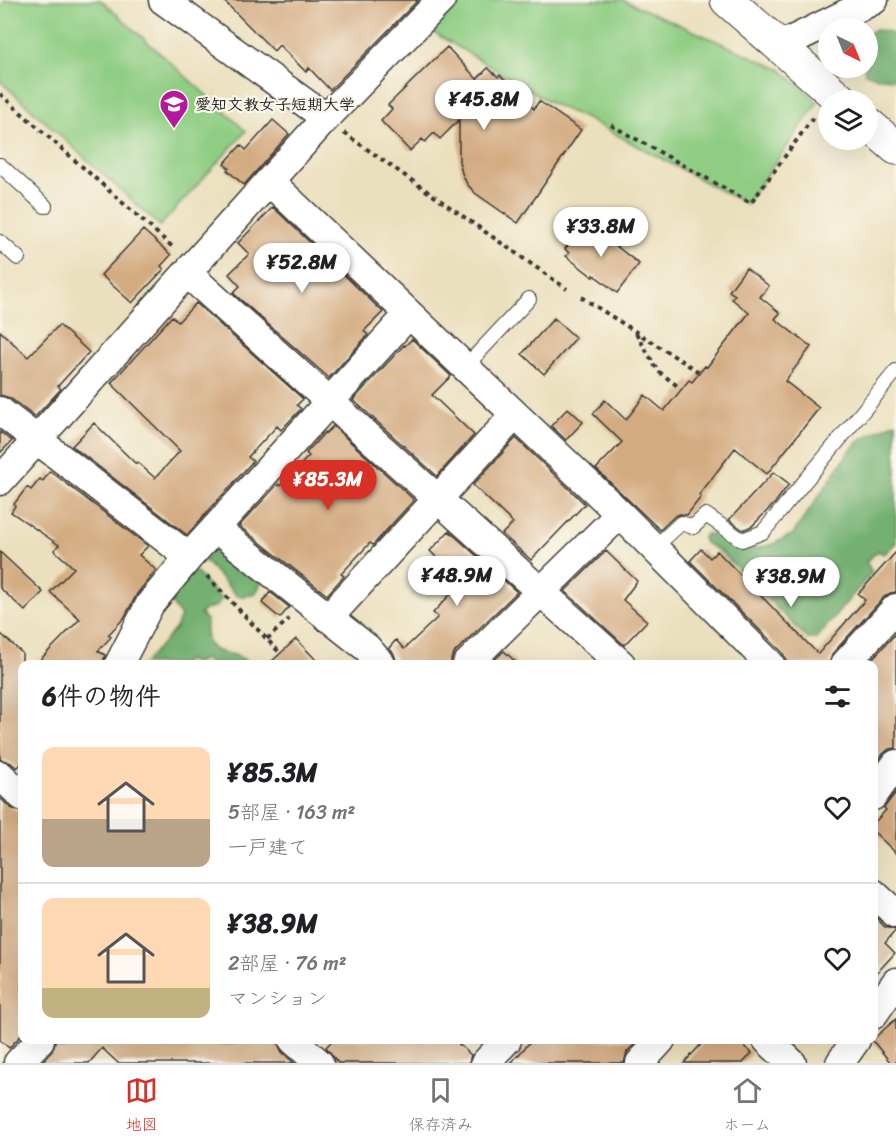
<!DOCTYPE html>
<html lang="ja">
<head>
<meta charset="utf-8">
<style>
  :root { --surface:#fff; --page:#f6f6f6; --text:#202124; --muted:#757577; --line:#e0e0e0; --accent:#d93025 }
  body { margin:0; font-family:Sriracha,"Klee One",sans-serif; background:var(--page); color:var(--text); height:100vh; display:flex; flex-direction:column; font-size:22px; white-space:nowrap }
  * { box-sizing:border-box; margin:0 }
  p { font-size:20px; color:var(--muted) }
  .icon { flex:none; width:33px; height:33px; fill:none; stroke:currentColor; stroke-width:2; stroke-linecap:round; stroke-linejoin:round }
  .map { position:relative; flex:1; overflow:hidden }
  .panel { position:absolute; left:18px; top:660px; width:860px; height:384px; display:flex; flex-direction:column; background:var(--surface); border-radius:12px; box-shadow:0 6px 24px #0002 }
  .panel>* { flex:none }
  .needle { width:39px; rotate:137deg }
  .buttons { position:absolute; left:818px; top:18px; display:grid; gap:12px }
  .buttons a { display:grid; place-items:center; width:60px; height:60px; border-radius:50%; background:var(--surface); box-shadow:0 6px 24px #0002; font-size:30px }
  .price { position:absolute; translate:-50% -51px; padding:0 14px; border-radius:21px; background:#fff; color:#222; font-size:20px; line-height:39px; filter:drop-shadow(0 2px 3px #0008) }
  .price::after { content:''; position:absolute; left:50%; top:36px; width:18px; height:14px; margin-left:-9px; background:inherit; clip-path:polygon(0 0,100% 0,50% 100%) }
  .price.active { background:var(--accent); color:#fff }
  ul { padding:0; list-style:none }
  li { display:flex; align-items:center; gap:18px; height:150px; padding:0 24px }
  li+li { border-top:2px solid var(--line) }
  li span { display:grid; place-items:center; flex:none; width:168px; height:120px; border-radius:12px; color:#555 }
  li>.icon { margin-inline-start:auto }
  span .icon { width:72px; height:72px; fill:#fffc; stroke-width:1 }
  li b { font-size:26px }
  h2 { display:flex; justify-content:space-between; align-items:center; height:72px; padding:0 24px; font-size:26px }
  .tabs { display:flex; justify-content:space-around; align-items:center; height:84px; border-top:2px solid var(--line); background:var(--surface); font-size:16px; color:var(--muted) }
  .tabs a { display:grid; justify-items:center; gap:3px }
  .tabs .active { color:var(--accent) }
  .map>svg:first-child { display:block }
  .green { fill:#8fcd83; stroke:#567450; stroke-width:1.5 }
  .forest { fill:#73b071; stroke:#486646; stroke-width:1.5 }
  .building { fill:#d3ab81 }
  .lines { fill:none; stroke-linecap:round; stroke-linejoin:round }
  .lane-casing { stroke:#3b3934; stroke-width:16 }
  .street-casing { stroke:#3b3934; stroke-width:31 }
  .secondary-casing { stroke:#3b3934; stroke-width:35 }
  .path { stroke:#3b3934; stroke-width:4; stroke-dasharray:4.5 4.5; stroke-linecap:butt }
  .lane { stroke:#fff; stroke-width:14 }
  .street { stroke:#fff; stroke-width:28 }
  .secondary { stroke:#fff; stroke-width:33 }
  .labels { text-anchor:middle; stroke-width:4.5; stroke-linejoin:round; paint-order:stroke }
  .poi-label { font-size:16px; font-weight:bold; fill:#1c1c1c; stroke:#fbf7ec; text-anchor:start }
</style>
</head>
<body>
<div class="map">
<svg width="896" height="1063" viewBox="0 0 896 1063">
  <rect width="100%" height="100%" fill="#fbf7ec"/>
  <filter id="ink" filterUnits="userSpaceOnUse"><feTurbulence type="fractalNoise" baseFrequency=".0167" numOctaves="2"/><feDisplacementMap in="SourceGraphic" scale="12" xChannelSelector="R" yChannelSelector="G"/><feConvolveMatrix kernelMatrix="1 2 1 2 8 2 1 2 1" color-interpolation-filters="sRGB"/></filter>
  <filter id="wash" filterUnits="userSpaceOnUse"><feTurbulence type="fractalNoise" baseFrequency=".008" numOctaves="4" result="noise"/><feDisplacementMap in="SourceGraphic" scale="24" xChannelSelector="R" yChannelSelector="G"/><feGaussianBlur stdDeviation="1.35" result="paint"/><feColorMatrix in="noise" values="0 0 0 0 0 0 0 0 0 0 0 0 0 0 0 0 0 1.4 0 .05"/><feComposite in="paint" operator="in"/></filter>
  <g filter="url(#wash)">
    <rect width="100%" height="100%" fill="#ebe0be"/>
    <!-- green -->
    <path class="green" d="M6 0H101L246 131 160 226 0 81V7Z
      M457 0H623L780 69 818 102 746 204 589 120 553 104 428 29Z"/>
    <!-- forest -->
    <path class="forest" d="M873 30 888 31 896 37V79L879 78 865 73 864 68H867V35Z
      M896 422V543L884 554 878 551 866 562 872 572 816 639H808L720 551 705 543 703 538 705 534 725 535 741 545 755 549 773 544 793 534 849 452 861 439Z
      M218 543 264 578 255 594 246 596H237L204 560Z
      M191 572H196L221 599 217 606 206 609 200 614 206 620C203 667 231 643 249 664H211L204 659 195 664 187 660 183 664H144L176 628 181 616 174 607 171 599Z"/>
    <g id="blocks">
      <!-- building -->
      <path class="building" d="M223 0H418L330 90 309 68 306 72 279 45 274 51Z
        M447 47 477 79 488 68 498 77 500 75 534 109 539 101 581 130 518 223 475 193 467 184 462 173 459 161V120L440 139 434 133 425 142 422 139 410 151 381 121 392 109 388 105Z
        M273 120 289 134 244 185 227 170 229 168 224 164 241 145 246 150Z
        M273 207 383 312 364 331 368 335 329 378 233 293 240 286 229 274 249 254 238 243Z
        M586 222 639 264 617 293 594 275 593 277 566 256 569 253 565 249Z
        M143 230 171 255 161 266 164 269 132 303 101 275Z
        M746 268 769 286 760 297 780 313 775 319 811 347 785 381 819 408 767 474 735 448 699 495 701 497 687 515 680 514 675 516 660 530 596 469 622 442 593 414 605 400 626 420 645 395 664 411 689 380 692 382 705 366 707 367 749 313 732 299 735 295 729 291Z
        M196 303 303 399 297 405 301 409 281 430 277 426 248 457 253 461 187 535 72 446 94 423 136 464 137 462 155 478 180 451 111 383 172 316 178 322Z
        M554 318 576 338 544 374 522 354Z
        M59 325 89 352 58 386 61 389 35 417 10 398 0 395V331L28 357Z
        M412 339 451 376 432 395 474 435 437 476 353 400 404 345 405 346Z
        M568 408 583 422 566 440 551 426Z
        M333 426 414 500 373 545 370 543 341 574 344 576 327 595 239 526 278 484 280 486 309 456 306 453 325 432 326 433Z
        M0 432 12 441 0 453Z
        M516 438 585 504 531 560 502 534 513 523 473 485Z
        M50 471 148 546 139 555 156 570 137 594 124 618 108 635 111 637 98 651 105 655 103 664H36L80 619 50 592 74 568 54 550 59 545 11 512 15 506 14 504 27 487 31 490 40 479 43 481Z
        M774 472 789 484 775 503 752 526 743 530 729 520Z
        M449 531 517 592 455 652 451 659V664H397L394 654 389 648 396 640 404 649 438 617 433 613 462 582 430 551Z
        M701 549 710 558 717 551 818 654 865 600 858 594 896 552V592L890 593 884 597 833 653 829 664H786V659L782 652 690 561Z
        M606 551 637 581 623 600 647 621 624 645 565 591Z
        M0 552 43 592 25 611 0 588Z
        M270 592 289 607 280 618 262 603Z
        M0 633 22 653V763L17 768 11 763 0 759Z
        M896 633V748L889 749 883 754 873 768V658Z
        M296 639 320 664H269Z
        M504 651 518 664H490Z
        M896 792V853L873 831V824L886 810 884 808Z
        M0 798 11 808 22 812V1034L9 1048 0 1040Z
        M873 915 885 927 896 930 885 943 895 953 873 977Z
        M896 1019V1063H891L872 1040Z
        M56 1040H276L282 1052 294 1063H118L102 1048 89 1063H41L52 1051Z
        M333 1040H454L471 1055 469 1063H338L326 1047Z
        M532 1040H634L637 1042 627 1052 624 1063H511Z
        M705 1040H736L752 1053 743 1063H684Z"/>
    </g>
  </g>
  <g filter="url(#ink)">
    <use href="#blocks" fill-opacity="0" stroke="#3b3934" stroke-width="1.5"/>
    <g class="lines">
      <!-- lane casing -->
      <g class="lane-casing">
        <path id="lane" d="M0 165 45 206
          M0 242 18 258
          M465 367 529 299
          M654 548 681 523 693 527 706 515 742 540 763 532 896 371"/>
      </g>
      <!-- street casing -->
      <g class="street-casing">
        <path id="street" d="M163 0 326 118
          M780 46 874 0
          M269 181 620 514 770 664
          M187 273 621 664
          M0 411 189 557
          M0 481 324 120 441 0
          M215 528 367 648 381 664
          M328 618 515 415
          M119 664 150 604 189 557 409 314
          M467 664 620 514
          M845 664 896 608
          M0 775 22 796
          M873 796 896 764
          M873 893 896 914
          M873 1015 896 982
          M293 1040 319 1063
          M767 1040 792 1063
          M18 1063 40 1040
          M485 1063 507 1040
          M640 1063 661 1040
          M840 1063 856 1040"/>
      </g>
      <!-- secondary casing -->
      <g class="secondary-casing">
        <path id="secondary" d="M727 0 841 100
          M867 123 896 148"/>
      </g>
      <!-- path -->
      <path class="path" d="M0 94 175 249
        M611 125 751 203 815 115
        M344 133 567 289
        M581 297 699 372
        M636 333 658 371 679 387
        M207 576 279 652
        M267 639 289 619"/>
      <!-- lane -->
      <use href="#lane" class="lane"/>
      <!-- street -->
      <use href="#street" class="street"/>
      <!-- secondary -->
      <use href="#secondary" class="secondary"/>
    </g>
  </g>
  <!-- icons -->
  <defs>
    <g id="university-pin" transform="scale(1.5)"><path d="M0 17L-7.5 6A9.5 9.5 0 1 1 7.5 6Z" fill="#b5179e" stroke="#fbf7ec"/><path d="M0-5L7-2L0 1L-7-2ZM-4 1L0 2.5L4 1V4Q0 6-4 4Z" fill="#fff"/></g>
  </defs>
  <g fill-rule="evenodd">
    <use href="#university-pin" x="174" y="104"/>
  </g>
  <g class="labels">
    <!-- poi labels -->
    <g class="poi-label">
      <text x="195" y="110">愛知文教女子短期大学</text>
    </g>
  </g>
</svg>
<div class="buttons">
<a><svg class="needle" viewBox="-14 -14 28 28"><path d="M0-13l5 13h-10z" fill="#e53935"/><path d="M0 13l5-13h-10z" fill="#757577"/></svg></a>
<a><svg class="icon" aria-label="layers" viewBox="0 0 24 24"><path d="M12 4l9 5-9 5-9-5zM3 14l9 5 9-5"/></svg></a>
</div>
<b class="price" style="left:484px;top:131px">¥45.8M</b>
<b class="price" style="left:601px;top:258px">¥33.8M</b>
<b class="price" style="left:302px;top:294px">¥52.8M</b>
<b class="price active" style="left:328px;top:511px">¥85.3M</b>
<b class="price" style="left:457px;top:607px">¥48.9M</b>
<b class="price" style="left:791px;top:608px">¥38.9M</b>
<section class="panel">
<h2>6件の物件<svg class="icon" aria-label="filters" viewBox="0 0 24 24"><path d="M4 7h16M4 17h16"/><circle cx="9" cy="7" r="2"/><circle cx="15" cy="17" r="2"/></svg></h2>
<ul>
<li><span style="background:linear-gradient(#ffd9b3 60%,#b9a48a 0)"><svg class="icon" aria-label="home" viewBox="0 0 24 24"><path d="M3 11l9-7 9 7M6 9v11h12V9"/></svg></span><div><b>¥85.3M</b><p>5部屋 · 163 m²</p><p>一戸建て</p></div><svg class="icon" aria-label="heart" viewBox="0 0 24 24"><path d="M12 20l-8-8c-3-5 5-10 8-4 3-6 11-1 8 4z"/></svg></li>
<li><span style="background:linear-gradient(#ffd9b3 75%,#c2b280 0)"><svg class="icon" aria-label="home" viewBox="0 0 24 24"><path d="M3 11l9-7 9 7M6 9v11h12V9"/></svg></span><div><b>¥38.9M</b><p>2部屋 · 76 m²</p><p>マンション</p></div><svg class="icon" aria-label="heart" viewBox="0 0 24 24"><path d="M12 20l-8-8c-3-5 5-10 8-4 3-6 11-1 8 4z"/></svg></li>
</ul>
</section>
</div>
<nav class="tabs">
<a class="active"><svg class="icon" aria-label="map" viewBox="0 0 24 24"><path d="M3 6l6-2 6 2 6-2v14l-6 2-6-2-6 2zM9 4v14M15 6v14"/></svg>地図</a>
<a><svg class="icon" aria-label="saved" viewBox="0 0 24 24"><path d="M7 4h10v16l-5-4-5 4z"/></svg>保存済み</a>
<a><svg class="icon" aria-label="home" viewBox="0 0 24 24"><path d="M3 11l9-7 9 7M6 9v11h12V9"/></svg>ホーム</a>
</nav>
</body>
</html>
